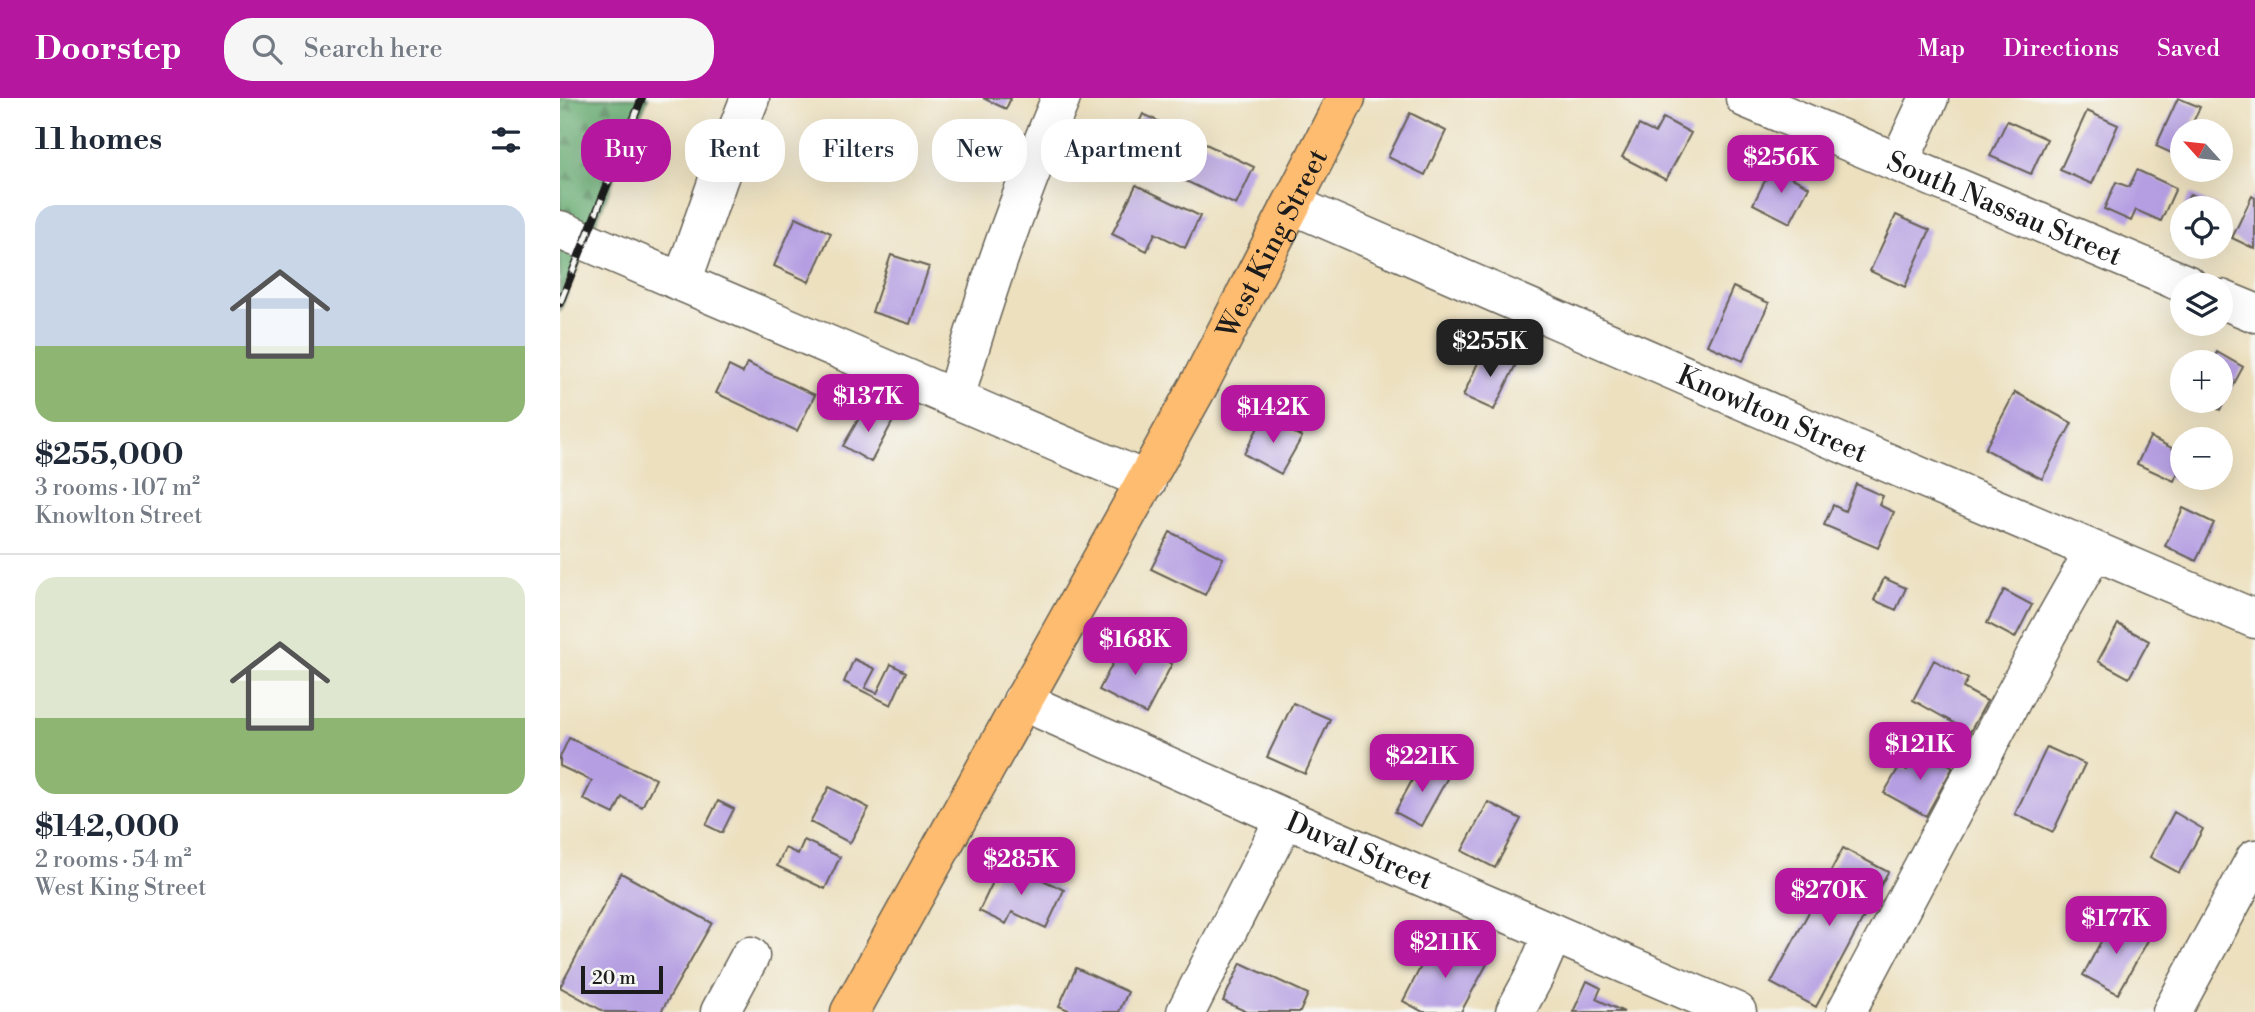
<!DOCTYPE html>
<html lang="en">
<head>
<meta charset="utf-8">
<style>
  :root { --surface:#fff; --page:#f6f6f7; --text:#1f2937; --muted:#747a83; --line:#e0e1e3; --accent:#b5179e }
  body { margin:0; font-family:"Libre Bodoni",serif; background:var(--page); color:var(--text); height:100vh; display:flex; flex-direction:column; font-size:26px; white-space:nowrap }
  * { box-sizing:border-box; margin:0 }
  p { font-size:23px; color:var(--muted) }
  .icon { flex:none; width:38px; height:38px; fill:none; stroke:currentColor; stroke-width:2; stroke-linecap:round; stroke-linejoin:round }
  .map { position:relative; flex:1; overflow:hidden }
  .panel { display:flex; flex-direction:column; background:var(--surface); width:560px }
  .panel>* { flex:none }
  .hud { position:absolute; left:21px; top:21px; width:665px; height:63px; display:flex; gap:14px }
  .needle { width:46px; rotate:297deg }
  .fabs { position:absolute; left:1610px; top:21px; display:grid; gap:14px }
  .fabs a { display:grid; place-items:center; width:63px; height:63px; border-radius:50%; background:var(--surface); box-shadow:0 7px 28px #0002; font-size:35px }
  .scale { position:absolute; left:21px; bottom:18px; width:82px; box-sizing:border-box; padding-left:7px; border:4px solid #1c1c1c; border-top:0; font-size:19px; line-height:24px; white-space:nowrap; color:#1c1c1c; -webkit-text-stroke:5px #f6f6f2; paint-order:stroke }
  .price { position:absolute; translate:-50% -60px; padding:0 16px; border-radius:14px; background:var(--accent); color:#fff; font-size:23px; line-height:46px; filter:drop-shadow(0 2px 4px #0008) }
  .price::after { content:''; position:absolute; left:50%; top:42px; width:21px; height:16px; margin-left:-10px; background:inherit; clip-path:polygon(0 0,100% 0,50% 100%) }
  .price.current { background:#222; color:#fff }
  ul { padding:0; list-style:none }
  li { display:grid; align-content:center; gap:14px; height:371px; padding:0 35px }
  li+li { border-top:2px solid var(--line) }
  li span { display:grid; place-items:center; height:217px; border-radius:21px; color:#555 }
  li>.icon { margin-inline-start:auto }
  span .icon { width:126px; height:126px; fill:#fffc; stroke-width:1 }
  li b { font-size:30px }
  h2 { display:flex; justify-content:space-between; align-items:center; height:84px; padding:0 35px; font-size:30px }
  .chip { padding:0 24px; border-radius:28px; background:var(--surface); box-shadow:0 7px 28px #0002; font-size:24px; line-height:63px }
  .chip.current { background:var(--accent); color:#fff }
  header { display:flex; align-items:center; gap:42px; box-sizing:border-box; height:98px; padding:0 35px; background:var(--accent); color:#fff }
  header strong { font-size:33px }
  nav { display:flex; gap:38px; margin-inline-start:auto; font-size:24px }
  .search { width:490px; height:63px; background:var(--page); display:flex; align-items:center; gap:18px; box-sizing:border-box; padding:0 24px; border-radius:28px; color:var(--muted); font-size:26px }
  main { display:flex; flex:1; min-height:0 }
  .map>svg:first-child { display:block }
  .forest { fill:url(#forest-firs); stroke:#416446; stroke-width:2 }
  .building { fill:#b59fe2 }
  .lines { fill:none; stroke-linecap:round; stroke-linejoin:round }
  .minor-casing { stroke:#656155; stroke-width:41 }
  .major-casing { stroke:#656155; stroke-width:41 }
  .minor { stroke:#fff; stroke-width:38 }
  .major { stroke:#fdbc70; stroke-width:38 }
  .rail-casing { stroke:#1c1c1c; stroke-width:8 }
  .rail { stroke:#f6f6f2; stroke-width:5; stroke-dasharray:16; stroke-linecap:butt }
  .labels { text-anchor:middle; stroke-width:7; stroke-linejoin:round; paint-order:stroke }
  .street-label { font-size:28px; fill:#1c1c1c; stroke:#f6f6f2 }
</style>
</head>
<body>
<header>
<strong>Doorstep</strong>
<div class="search"><svg class="icon" aria-label="search" viewBox="0 0 24 24"><circle cx="10" cy="10" r="6"/><path d="M15 15l6 6"/></svg>Search here</div>
<nav><a>Map</a><a>Directions</a><a>Saved</a></nav>
</header>
<main>
<section class="panel">
<h2>11 homes<svg class="icon" aria-label="filters" viewBox="0 0 24 24"><path d="M4 7h16M4 17h16"/><circle cx="9" cy="7" r="2"/><circle cx="15" cy="17" r="2"/></svg></h2>
<ul>
<li><span style="background:linear-gradient(#c9d6e8 65%,#8fb573 0)"><svg class="icon" aria-label="home" viewBox="0 0 24 24"><path d="M3 11l9-7 9 7M6 9v11h12V9"/></svg></span><div><b>$255,000</b><p>3 rooms · 107 m²</p><p>Knowlton Street</p></div></li>
<li><span style="background:linear-gradient(#dfe7d0 65%,#8fb573 0)"><svg class="icon" aria-label="home" viewBox="0 0 24 24"><path d="M3 11l9-7 9 7M6 9v11h12V9"/></svg></span><div><b>$142,000</b><p>2 rooms · 54 m²</p><p>West King Street</p></div></li>
</ul>
</section>
<div class="map">
<svg width="1695" height="914" viewBox="0 0 1695 914">
  <defs>
    <pattern id="forest-firs" width="22" height="20" patternUnits="userSpaceOnUse" patternTransform="scale(1.75)"><rect width="22" height="20" fill="#66ab71"/><path d="M5 1l3.5 6h-7zM16 11l3.5 6h-7z" fill="#538a5c"/></pattern>
  </defs>
  <rect width="100%" height="100%" fill="#f6f6f2"/>
  <filter id="ink" filterUnits="userSpaceOnUse"><feTurbulence type="fractalNoise" baseFrequency=".0143" numOctaves="2"/><feDisplacementMap in="SourceGraphic" scale="14" xChannelSelector="R" yChannelSelector="G"/><feConvolveMatrix kernelMatrix="1 2 1 2 8 2 1 2 1" color-interpolation-filters="sRGB"/></filter>
  <filter id="wash" filterUnits="userSpaceOnUse"><feTurbulence type="fractalNoise" baseFrequency=".00686" numOctaves="4" result="noise"/><feDisplacementMap in="SourceGraphic" scale="28" xChannelSelector="R" yChannelSelector="G"/><feGaussianBlur stdDeviation="1.57" result="paint"/><feColorMatrix in="noise" values="0 0 0 0 0 0 0 0 0 0 0 0 0 0 0 0 0 1.4 0 .05"/><feComposite in="paint" operator="in"/></filter>
  <g filter="url(#wash)">
    <rect width="100%" height="100%" fill="#ece0bf"/>
    <!-- forest -->
    <path class="forest" d="M0 0H88L33 131 0 117Z
      M0 147 23 157 0 213Z"/>
    <g id="blocks">
      <!-- building -->
      <path class="building" d="M423 0H451L446 11Z
        M1618 0 1640 9 1629 33H1622V48L1618 58 1596 48Z
        M1527 13 1558 27 1532 86 1500 72Z
        M850 15 886 33 865 77 828 59Z
        M583 16 694 69 676 107 565 54Z
        M1103 20 1131 35 1106 82 1062 59 1079 27 1095 35Z
        M1447 23 1487 41 1471 76 1430 58Z
        M1212 69 1249 89 1230 125 1193 106Z
        M1577 72 1616 90 1601 123 1576 112 1571 123 1544 111 1556 84 1569 89Z
        M576 87 640 118 625 150 595 135 587 153 552 136Z
        M1630 96 1660 110H1623Z
        M1692 98 1695 100V151L1672 140Z
        M1622 113V141L1612 136Z
        M1336 117 1370 132 1345 189 1310 173Z
        M236 119 271 135 249 184 214 168Z
        M331 157 369 169 350 226 312 214Z
        M1173 189 1209 205 1183 263 1147 247Z
        M925 249 957 264 934 312 903 298Z
        M1657 254 1683 269 1660 312 1642 303H1661V264H1652Z
        M187 265 255 297 237 333 156 295 169 268 183 275Z
        M1455 294 1512 325 1482 381 1425 351Z
        M306 308 333 323 311 364 283 348Z
        M704 318 742 339 721 376 684 356Z
        M1590 339 1622 355V366L1614 383 1577 366Z
        M1296 386 1323 398 1319 407 1334 414 1318 450 1264 427 1273 407 1285 413Z
        M1623 410 1654 425 1636 463 1605 448Z
        M610 434 663 460 645 497 591 471Z
        M1324 480 1346 490 1336 512 1314 502Z
        M1444 492 1472 507 1455 540 1427 525Z
        M1558 526 1589 543 1569 580 1538 563Z
        M565 541 612 566 586 616 539 592Z
        M294 561 315 571 305 590 317 595 331 566 346 574 331 607 284 584Z
        M1374 562 1408 581 1403 590 1427 603 1410 634 1353 602Z
        M733 605 770 621 745 676 707 659Z
        M9 640 96 681 82 709 62 699 54 716 23 701 32 683 0 668V659Z
        M1487 649 1525 666 1493 734 1455 716Z
        M1359 650 1393 669 1366 718 1324 695 1339 669 1347 672Z
        M862 664 888 679 861 728 835 714Z
        M269 689 309 710 290 745 250 724Z
        M158 703 174 711 162 735 146 727Z
        M928 704 961 721 935 770 902 753Z
        M1614 714 1643 731 1619 775 1590 759Z
        M244 742 280 759 265 791 217 768 225 750 238 756Z
        M1283 750 1328 774 1256 909 1211 885Z
        M443 763 504 792 486 830 452 814 446 826 419 813Z
        M61 775 152 825 101 914H45L0 889Z
        M1554 819 1590 839 1558 896 1523 877Z
        M876 839 927 866 901 914H863L843 903Z
        M681 865 748 896 740 914H687L663 903Z
        M516 870 568 894 559 914H513L499 908Z
        M1027 883 1041 890 1036 901 1064 914H1013Z"/>
    </g>
  </g>
  <g filter="url(#ink)">
    <use href="#blocks" fill-opacity="0" stroke="#656155" stroke-width="2"/>
    <g class="lines">
      <!-- minor casing -->
      <g class="minor-casing">
        <g id="minor">
          <path id="s1" d="M1185 0 1628 187"/>
          <path d="M1339 64 1369 0"/>
          <path id="s2" d="M733 107 1239 327 1695 521"/>
          <path d="M0 132 587 383"/>
          <path d="M122 184 159 79 190 0"/>
          <path d="M1661 201 1695 215"/>
          <path d="M395 301C423 199 460 97 501 0"/>
          <path id="s3" d="M462 603 725 720 1177 914"/>
          <path d="M160 914 190 858"/>
          <path d="M626 914 725 720"/>
          <path d="M955 914 974 879 993 835"/>
          <path d="M1286 914 1487 536 1534 453"/>
          <path d="M1612 914 1695 761"/>
        </g>
      </g>
      <!-- major casing -->
      <g class="major-casing">
        <g id="major">
          <path id="s4" d="M290 914 641 283 786 0"/>
        </g>
      </g>
      <!-- minor -->
      <use href="#minor" class="minor"/>
      <!-- major -->
      <use href="#major" class="major"/>
      <!-- rail casing -->
      <g class="rail-casing">
        <path id="rail" d="M0 205 82 0"/>
      </g>
      <!-- rail -->
      <use href="#rail" class="rail"/>
    </g>
  </g>
  <g class="labels">
    <!-- street labels -->
    <g class="street-label">
      <text dy="10" stroke="none"><textPath href="#s1" startOffset="282">South Nassau Street</textPath></text>
      <text dy="10" stroke="none"><textPath href="#s4" startOffset="877">West King Street</textPath></text>
      <text dy="10" stroke="none"><textPath href="#s2" startOffset="523">Knowlton Street</textPath></text>
      <text dy="10" stroke="none"><textPath href="#s3" startOffset="369">Duval Street</textPath></text>
    </g>
  </g>
</svg>
<div class="fabs">
<a><svg class="needle" viewBox="-14 -14 28 28"><path d="M0-13l5 13h-10z" fill="#e53935"/><path d="M0 13l5-13h-10z" fill="#747a83"/></svg></a>
<a><svg class="icon" aria-label="locate" viewBox="0 0 24 24"><circle cx="12" cy="12" r="6"/><path d="M12 2v4M12 18v4M2 12h4M18 12h4"/></svg></a>
<a><svg class="icon" aria-label="layers" viewBox="0 0 24 24"><path d="M12 4l9 5-9 5-9-5zM3 14l9 5 9-5"/></svg></a>
<a>+</a>
<a>−</a>
</div>
<div class="scale">20 m</div>
<b class="price" style="left:1221px;top:97px">$256K</b>
<b class="price current" style="left:930px;top:281px">$255K</b>
<b class="price" style="left:308px;top:336px">$137K</b>
<b class="price" style="left:713px;top:347px">$142K</b>
<b class="price" style="left:575px;top:579px">$168K</b>
<b class="price" style="left:1360px;top:684px">$121K</b>
<b class="price" style="left:862px;top:696px">$221K</b>
<b class="price" style="left:461px;top:799px">$285K</b>
<b class="price" style="left:1269px;top:830px">$270K</b>
<b class="price" style="left:1556px;top:858px">$177K</b>
<b class="price" style="left:885px;top:882px">$211K</b>
<div class="hud">
<a class="chip current">Buy</a>
<a class="chip">Rent</a>
<a class="chip">Filters</a>
<a class="chip">New</a>
<a class="chip">Apartment</a>
</div>
</div>
</main>
</body>
</html>
